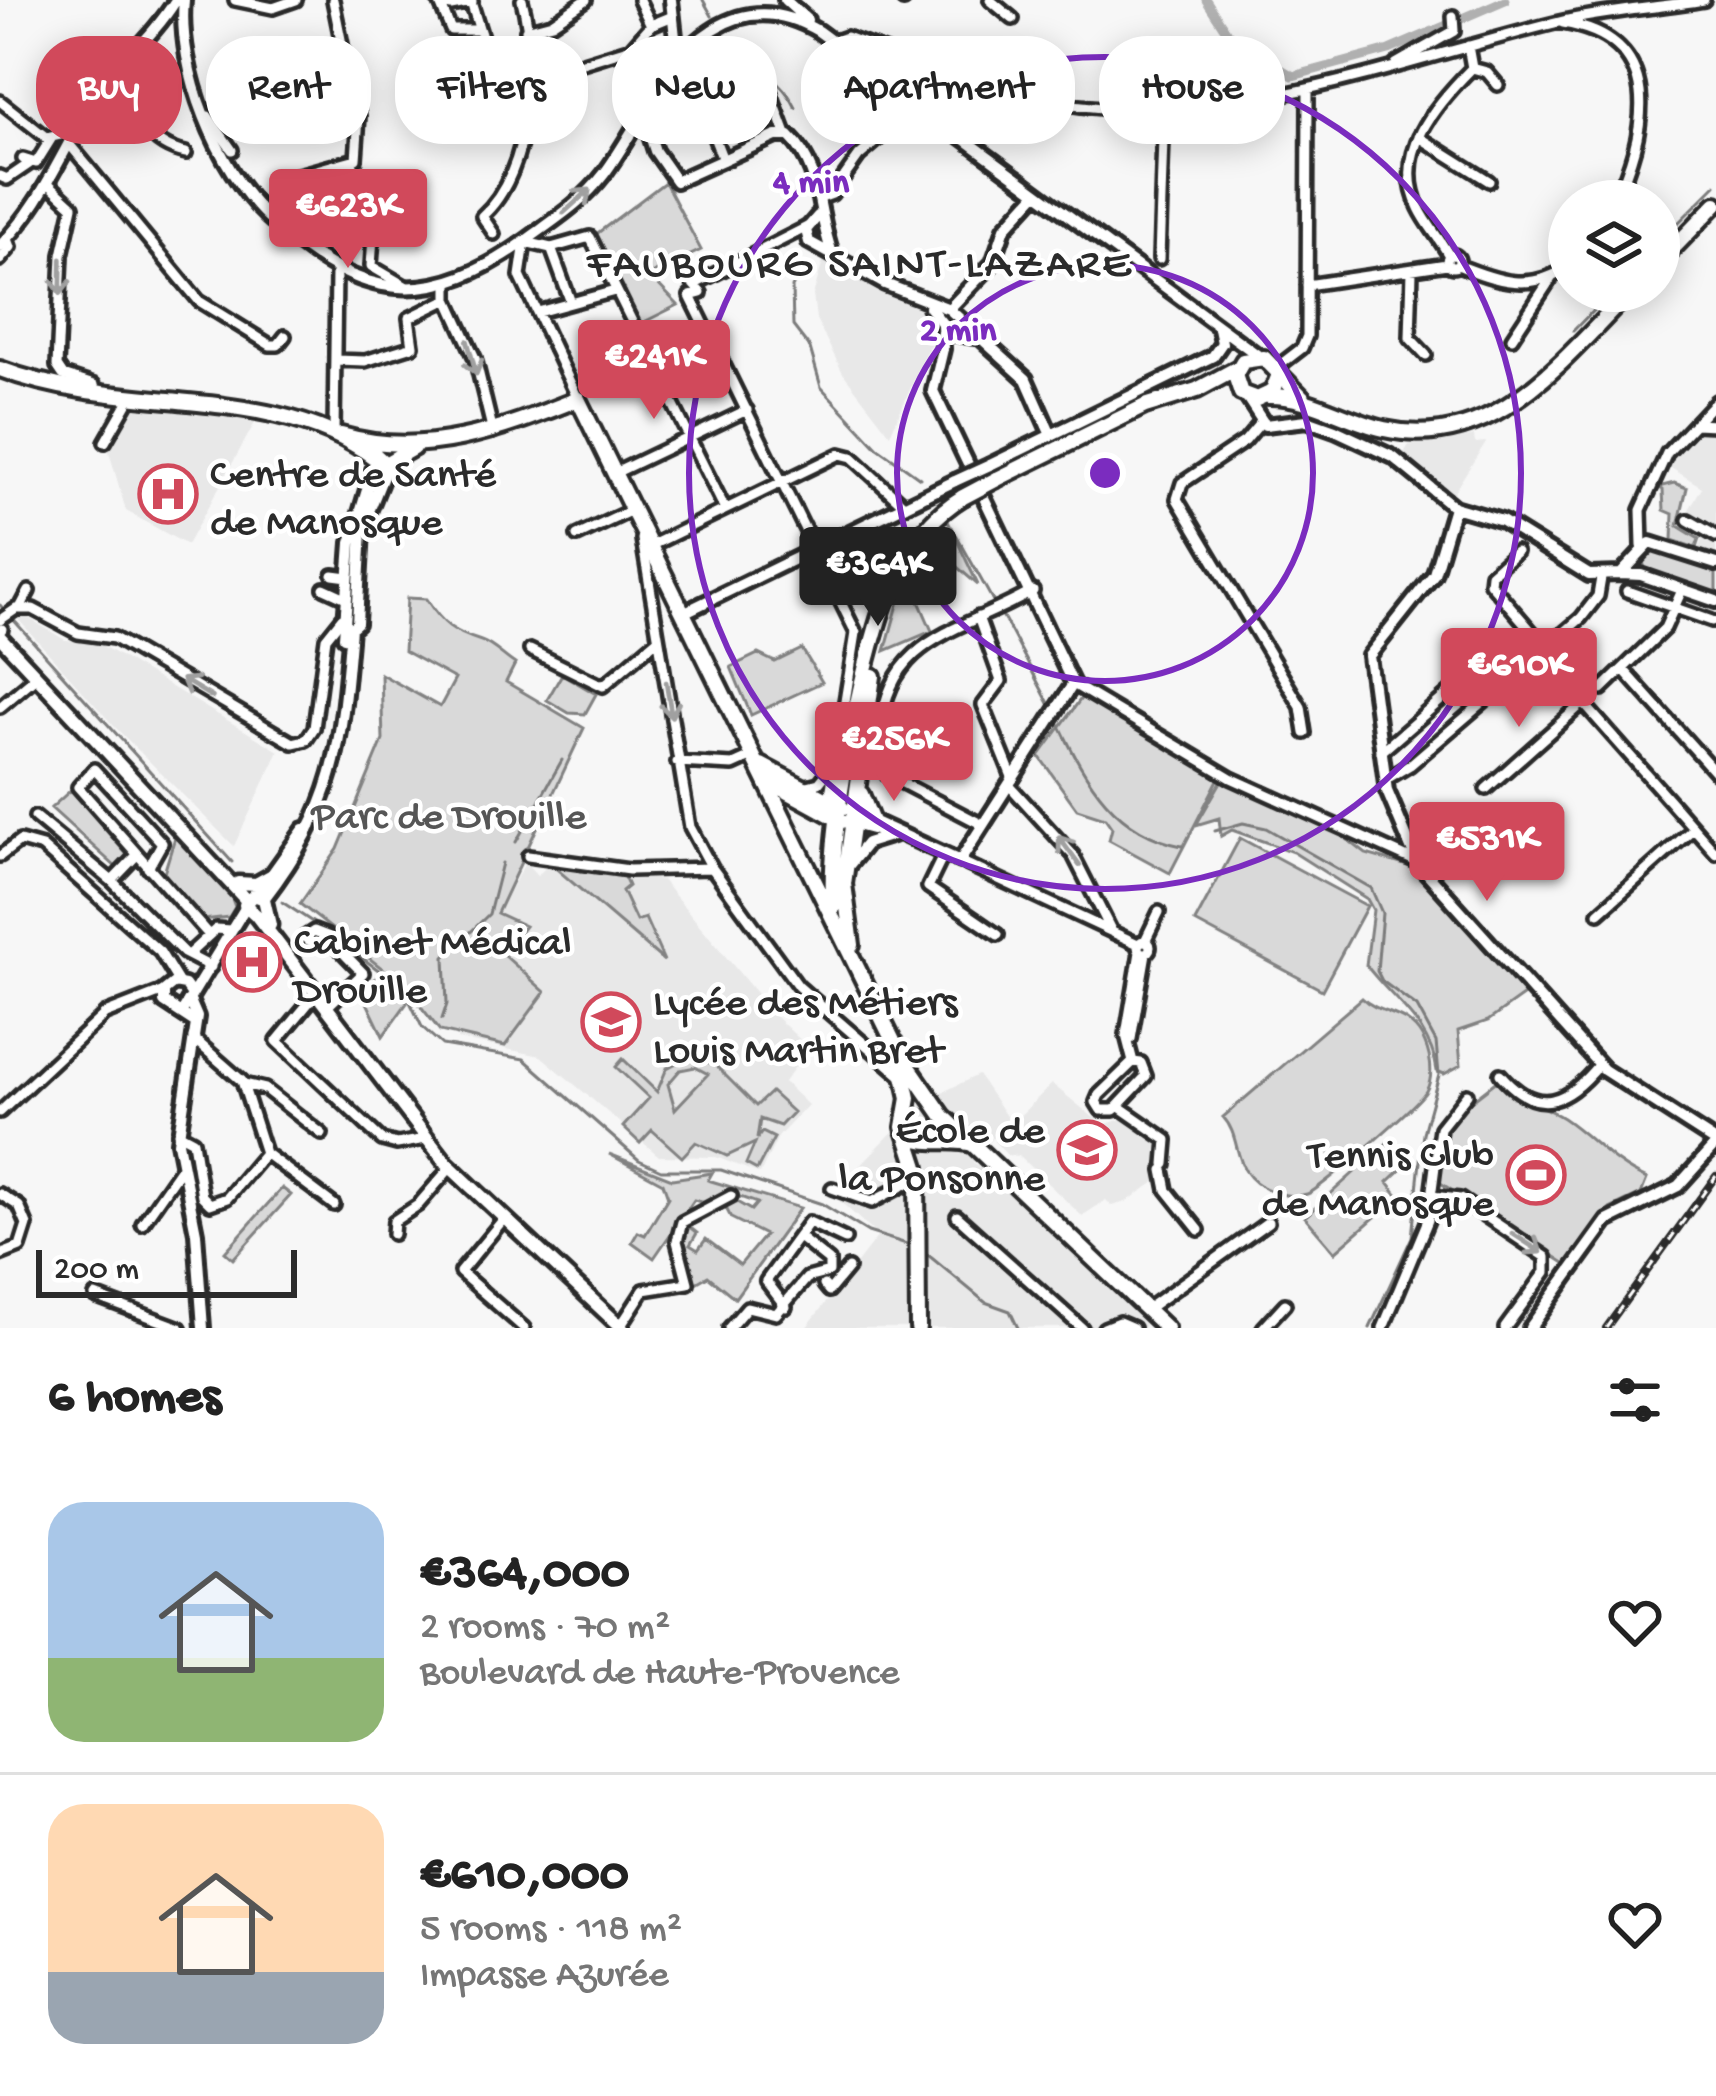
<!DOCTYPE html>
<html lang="en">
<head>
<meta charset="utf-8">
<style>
  :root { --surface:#fff; --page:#f6f6f6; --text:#222; --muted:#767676; --line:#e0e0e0; --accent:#d1495b }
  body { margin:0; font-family:"Gochi Hand",sans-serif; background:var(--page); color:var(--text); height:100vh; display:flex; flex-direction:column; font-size:45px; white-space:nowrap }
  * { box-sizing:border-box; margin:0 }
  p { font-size:39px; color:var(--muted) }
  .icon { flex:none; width:66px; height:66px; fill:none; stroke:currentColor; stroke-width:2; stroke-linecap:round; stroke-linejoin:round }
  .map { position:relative; height:1328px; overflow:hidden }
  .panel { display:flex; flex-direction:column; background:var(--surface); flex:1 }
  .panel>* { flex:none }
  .top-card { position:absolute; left:36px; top:36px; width:1644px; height:108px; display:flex; gap:24px }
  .fabs { position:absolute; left:1548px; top:180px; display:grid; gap:24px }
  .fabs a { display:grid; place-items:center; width:132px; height:132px; border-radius:50%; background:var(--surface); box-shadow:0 6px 30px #0003; font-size:60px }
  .scale { position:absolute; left:36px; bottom:30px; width:261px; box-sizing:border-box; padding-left:12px; border:6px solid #2b2b2b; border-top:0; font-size:33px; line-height:42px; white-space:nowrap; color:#2b2b2b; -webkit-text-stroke:9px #fff; paint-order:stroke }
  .price { position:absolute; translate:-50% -102px; padding:0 27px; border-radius:12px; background:var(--accent); color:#fff; font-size:39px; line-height:78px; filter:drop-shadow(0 3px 6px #0008) }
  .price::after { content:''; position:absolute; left:50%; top:72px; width:36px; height:27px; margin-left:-18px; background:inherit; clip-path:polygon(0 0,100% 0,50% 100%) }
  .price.active { background:#222; color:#fff }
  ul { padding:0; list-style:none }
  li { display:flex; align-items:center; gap:36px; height:300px; padding:0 48px }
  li+li { border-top:3px solid var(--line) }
  li span { display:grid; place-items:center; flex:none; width:336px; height:240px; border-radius:36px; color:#555 }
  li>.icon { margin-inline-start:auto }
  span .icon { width:144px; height:144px; fill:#fffc; stroke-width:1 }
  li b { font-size:51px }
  h2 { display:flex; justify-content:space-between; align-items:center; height:144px; padding:0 48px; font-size:51px }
  .tag { padding:0 42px; border-radius:48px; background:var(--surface); box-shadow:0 6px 30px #0003; font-size:42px; line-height:108px }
  .tag.active { background:var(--accent); color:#fff }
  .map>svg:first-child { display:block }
  .built { fill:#e8e8e8 }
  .green { fill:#d9d9d9; stroke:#828282; stroke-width:3; fill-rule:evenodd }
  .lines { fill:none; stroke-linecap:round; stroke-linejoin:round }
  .stream { stroke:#7b7b7b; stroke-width:3 }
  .canal { stroke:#b0b0b0; stroke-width:9 }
  .minor-casing { stroke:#2b2b2b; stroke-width:18 }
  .tertiary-casing { stroke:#2b2b2b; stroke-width:20 }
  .secondary-casing { stroke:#2b2b2b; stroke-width:21 }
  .primary-casing { stroke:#2b2b2b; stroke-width:22 }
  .minor { stroke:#fff; stroke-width:9 }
  .tertiary { stroke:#fff; stroke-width:10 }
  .secondary { stroke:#fff; stroke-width:12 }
  .primary { stroke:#fff; stroke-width:14 }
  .rail-casing { stroke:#2b2b2b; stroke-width:8 }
  .rail { stroke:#fff; stroke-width:3; stroke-dasharray:9; stroke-linecap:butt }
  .tertiary-bridge-casing { stroke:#2b2b2b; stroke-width:20; stroke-linecap:butt }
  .primary-bridge-casing { stroke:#2b2b2b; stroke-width:22; stroke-linecap:butt }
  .tertiary-bridge { stroke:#fff; stroke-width:10 }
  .primary-bridge { stroke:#fff; stroke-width:14 }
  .oneway { stroke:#a0a0a0 }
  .ring { fill:none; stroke:#7b2cbf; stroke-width:6 }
  .labels { text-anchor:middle; stroke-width:9; stroke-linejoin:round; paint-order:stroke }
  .poi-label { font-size:42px; fill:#2b2b2b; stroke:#fff; text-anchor:start }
  .park-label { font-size:42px; fill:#565656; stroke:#fff }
  .neighbourhood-label { font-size:45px; letter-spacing:3px; fill:#2b2b2b; stroke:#fff }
  .centre { fill:#7b2cbf; stroke:#fff; stroke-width:6 }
  .ring-label { font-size:36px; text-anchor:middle; font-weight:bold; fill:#7b2cbf; stroke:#fff; stroke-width:9; stroke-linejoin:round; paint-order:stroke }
</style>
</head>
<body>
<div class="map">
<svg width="1716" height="1328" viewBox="0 0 1716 1328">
  <rect width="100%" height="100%" fill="#f7f7f7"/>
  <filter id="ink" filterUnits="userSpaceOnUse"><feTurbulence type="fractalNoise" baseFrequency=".00833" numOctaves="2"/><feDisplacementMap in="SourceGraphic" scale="24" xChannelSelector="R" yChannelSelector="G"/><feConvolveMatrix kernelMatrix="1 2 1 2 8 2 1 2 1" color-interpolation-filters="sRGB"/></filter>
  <g filter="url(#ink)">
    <!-- built -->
    <path class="built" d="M824 258 919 309 929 325 930 345 890 434 843 373 816 319 813 295Z
      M132 407 257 419 187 545 126 511 108 448Z
      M1692 419 1716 422V555L1698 549 1702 540 1679 527 1702 487 1658 460Z
      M1474 436 1475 443 1486 442 1453 493 1402 456 1409 445Z
      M22 614 65 640 96 642 279 751 234 846 112 724 17 618Z
      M525 863 537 876 548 865 662 880 776 1017 809 1048 784 1082 808 1105 778 1137 760 1174 716 1157 659 1156 541 1056 457 1039 497 913Z
      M978 1075 1008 1119 973 1162 1147 1309 1144 1328H806L878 1236 832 1194 922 1102Z
      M1052 1084 1103 1125 1125 1118 1171 1146 1164 1176 1126 1202 1112 1206 1106 1200 1082 1216 1019 1156 1007 1155 994 1141Z"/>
    <!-- green -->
    <path class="green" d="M665 182 701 250 649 275 678 305 636 326 595 235Z
      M1674 483 1687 488 1678 526 1699 539 1696 548 1672 540 1673 514 1664 510 1663 490 1658 487Z
      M946 517 978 585 956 566 912 585 932 631 885 651 907 572Z
      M1650 549 1716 570V596L1645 569 1642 558Z
      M407 598 426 599C443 625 453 632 481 641 492 644 505 658 515 664L506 682 584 728 497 913 525 926 503 954 545 992 505 1046 440 1031 406 987 300 904 338 849 383 740 381 674 440 707 455 679 404 651Z
      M802 649 822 682 751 715 731 667 758 654 775 662Z
      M562 674 596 694 585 714 569 713 547 700Z
      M1085 693 1220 776 1170 873 1109 840 1112 828 1105 818 1077 809 1039 756Z
      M1222 780 1343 836 1366 854 1415 868 1527 993 1488 1021 1458 1031 1461 1065 1444 1074 1437 1071C1431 1024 1393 1001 1366 965L1373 910 1367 899 1293 852 1232 830 1221 836 1219 818 1196 825Z
      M71 790 129 857 117 868 51 808Z
      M175 837 230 893 235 907 229 917 203 920 164 873Z
      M1240 838 1367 906 1322 990 1195 922Z
      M553 866 623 875 628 886 622 891 636 921 645 918 664 961Z
      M380 975 407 1003 383 1036 361 990Z
      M1362 998C1379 1015 1408 1011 1422 1037 1430 1052 1435 1075 1426 1091 1419 1103 1320 1190 1307 1194 1295 1198 1282 1195 1271 1191 1229 1174 1244 1139 1223 1117Z
      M688 1057 714 1064 756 1106 771 1092 793 1112 780 1126 760 1119 757 1139 762 1132 774 1138 757 1170 746 1164 755 1143 727 1156 696 1142 682 1157 652 1130 640 1143 623 1127 649 1098 616 1067 623 1059 657 1092 667 1068ZM695 1067 708 1074 675 1109 668 1084 680 1070Z
      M1498 1080C1521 1102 1538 1102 1563 1118 1593 1138 1612 1164 1647 1179L1641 1194 1610 1209 1568 1265 1436 1180C1444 1113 1449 1119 1498 1080Z
      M1387 1143 1407 1164 1388 1182 1399 1196 1335 1252 1305 1217Z
      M609 1154 672 1179 712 1173 708 1180 800 1208 735 1298 708 1276 694 1284 681 1231 687 1225 697 1233 690 1245 698 1250 706 1239 740 1265 765 1235 731 1218 724 1204 735 1201 751 1210 757 1203 729 1193 705 1203 694 1200 654 1258 632 1242 638 1232 645 1235 668 1197 663 1183Z
      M282 1188 291 1195 233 1259 225 1252Z"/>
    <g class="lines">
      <!-- stream -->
      <path class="stream" d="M703 0 712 16
        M726 37C747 70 777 69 796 108
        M1674 227 1716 185
        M1659 243 1673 229
        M807 264 792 287 793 326 810 348 821 387 878 448 920 478
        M1573 331 1612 291
        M952 527 993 601
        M0 605 232 862
        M1001 613 1051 707
        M1059 724C1086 781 1115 833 1182 846
        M1215 831 1243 823 1266 828 1371 888 1382 913 1377 971 1382 981 1417 1007 1436 1042 1439 1075 1423 1133 1412 1237 1370 1328
        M516 842 562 760
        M282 902 326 931
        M334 937 404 989 422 1027 442 1045 524 1059 639 1160 661 1170H721L822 1204 868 1232 913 1246
        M442 1019 447 1004 445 957 489 914 502 863
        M172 1124 188 1035
        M172 1140 175 1165
        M178 1180 191 1241
        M922 1250 985 1302 1010 1311 1018 1328"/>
      <!-- canal -->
      <path class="canal" d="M1206 0 1232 40 1293 76 1389 50 1505 0"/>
      <!-- minor casing -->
      <g class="minor-casing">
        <path id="minor" d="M235 0 273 8 296 0
          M333 0 347 69
          M437 0 451 6 472 2
          M639 0 651 25 673 16
          M903 0H904
          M990 0 1013 19
          M439 1 451 30H477
          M471 2 489 60
          M1563 23C1667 40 1647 131 1615 201
          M526 30 552 23 586 0
          M703 37 770 91 786 134
          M832 42 846 37C928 67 1012 102 1102 108 1261 119 1407 59 1559 22 1607 11 1656 8 1704 0
          M1396 64 1454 31 1453 16
          M1472 68 1487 72 1498 85
          M118 74C133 109 145 145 186 153
          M531 79 631 48 651 25
          M260 97 283 82 349 71 359 116 356 159 291 177
          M0 101 47 138 60 135 76 115 86 114
          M412 107 433 88 492 59
          M704 111 723 160
          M208 116 232 150
          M479 132 490 106 508 88 492 59 528 46
          M479 132 526 114
          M713 135 730 126 743 108
          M1419 137 1489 181
          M70 145 199 301 270 345H278L285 336
          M23 159 36 163 51 139
          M352 162 368 221 395 220 413 209
          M0 176 7 179 29 164
          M48 183 73 206 62 255 57 366 63 375 94 385V392
          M821 198 832 194 859 156 901 120
          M374 222 371 266 405 286
          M494 234 482 216C532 173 538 60 522 0
          M551 248 570 300
          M1447 261a6 6 0 1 1 12 0a6 6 0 1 1-12 0Z
          M1449 256C1441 240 1427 225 1419 208 1392 154 1436 104 1472 68L1468 46
          M1159 259 1164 108
          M0 260 11 247 8 239
          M1458 265C1497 281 1531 293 1569 266
          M1412 271 1410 338 1426 355
          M693 284 701 293 690 296 856 633 829 801
          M695 284 809 226
          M448 285V299L475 358 493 432
          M1307 285 1447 264
          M538 312 615 291
          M1512 338 1552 277
          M336 360 365 361 413 346 409 318 448 299
          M1276 368 1302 348 1307 336 1308 91
          M578 399 520 276 525 242 551 248 590 237 725 509
          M1261 422 1245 441 1182 483 1177 499 1301 707 1305 733
          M1694 424 1716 425
          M334 432 336 272
          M105 442 129 400
          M615 473 747 410
          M1688 520 1716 536
          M577 536 632 510
          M642 539 690 827 712 868 798 986 904 1078
          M650 546 840 454 852 457 905 506
          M1642 546 1641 510 1667 453 1716 401
          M1516 552 1491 574 1490 583 1546 648
          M333 575 348 577
          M324 588 346 598
          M1627 591 1712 621
          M20 608 29 591
          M978 617 1001 681 983 705 1013 779
          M0 620 16 609H33L78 633 114 638 293 743 306 740 314 728 326 638 342 618
          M0 631 2 629
          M530 650 603 686 657 640
          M1540 654 1716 853
          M1623 669 1716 773
          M1073 684 1231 778 1417 862
          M1602 689 1665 628 1682 590
          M0 707 37 676
          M1381 752 1472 673 1481 661 1478 644
          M677 762 733 765 753 756
          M1385 780 1410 765 1581 618 1598 596 1601 578
          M1009 785 1073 855 1111 930
          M803 787 819 783 831 768
          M1486 789 1582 704
          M35 817 112 881 136 856
          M983 825 887 775C878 760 880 745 881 728 889 635 965 631 1033 591
          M944 854 928 887 998 935
          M0 856 20 841 42 847 160 952 179 983
          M528 856 629 870 712 868
          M960 861 1138 944
          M148 868 162 843 94 769 78 787 208 934
          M112 881 184 953 211 967
          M1599 913 1694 828
          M1138 947a6 6 0 1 1 12 0a6 6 0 1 1-12 0Z
          M308 941 305 937 314 931 327 936 363 973 327 1007
          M1145 941 1159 912
          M190 953 216 929 230 930
          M316 994 277 1041 382 1140 397 1144 426 1139
          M193 1038 242 1081 265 1153 334 1205
          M1131 1039 1146 953
          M1133 1062 1126 1035 1140 952
          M1141 1063 1146 1076 1114 1110H1101L1096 1102 1099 1095 1133 1062Z
          M1500 1074C1538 1118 1567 1103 1599 1064
          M244 1084 265 1089 322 1134
          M1118 1106 1167 1140 1165 1164
          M0 1112 105 1014 164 991
          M178 1133 193 1141 202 1196 210 1204 227 1198 265 1153
          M1163 1170 1167 1190 1199 1230
          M832 1188 872 1202 917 1178
          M0 1194 19 1206 27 1225 20 1247 0 1255
          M1431 1196 1460 1199 1546 1257V1272L1505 1328
          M957 1216 1082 1328
          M502 1221 460 1272 524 1328
          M142 1224 181 1168
          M393 1234 394 1221 418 1205 450 1168
          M824 1285 829 1291 848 1268
          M95 1296 180 1328
          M786 1307 766 1281 809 1222 845 1239
          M1147 1309 1268 1222
          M620 1327 644 1290 688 1283 677 1241 682 1222 731 1196
          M729 1328 747 1307 776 1314 807 1278 829 1272V1261L799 1237
          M1104 1328 1119 1322 1133 1328
          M1263 1328 1285 1304
          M1383 1328 1428 1220 1440 1128 1467 1094"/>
      </g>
      <!-- tertiary casing -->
      <g class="tertiary-casing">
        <path id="tertiary" d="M184 0C177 69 217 169 268 217 361 303 431 312 535 234 560 216 585 199 604 174 638 129 665 59 714 29 749 7 784 11 818 31L1260 357
          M671 0 678 65
          M785 0 807 20
          M644 117 655 151 676 181 776 136H789C823 169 817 214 832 253
          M818 216 806 230 809 242 885 284 949 309
          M0 246C42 205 61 152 92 103 115 67 151 40 176 0
          M929 307 950 333 974 337
          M949 309 1026 379 1050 433
          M949 309 993 263 1005 228 1036 194
          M1246 396 1265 425 1307 420 1335 430 1393 457 1454 507 1502 521 1589 575 1621 574 1650 543 1716 564
          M990 465 1213 356 1222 343 1219 329
          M1454 507 1434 574 1369 656 1387 791 1417 862 1604 1070 1716 1142
          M1621 574 1641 575 1716 601
          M683 613 955 481
          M344 637 351 543 376 460
          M855 813 960 861 1073 684 933 391 943 349 942 325
          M853 824 890 834
          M850 864 867 843 893 835
          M257 895 304 829
          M264 899C338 802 341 745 351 628L357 623 362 529 388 464
          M192 995 245 908
          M191 1003 197 1017 178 1142 196 1233 203 1328
          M183 1010 192 995 185 985 174 983 164 991V1002L196 1023
          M1530 1328 1607 1221 1678 1186 1716 1144"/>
      </g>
      <!-- secondary casing -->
      <g class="secondary-casing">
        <path id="secondary" d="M0 637 246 900
          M238 883 256 884 274 874
          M256 915 446 1163 622 1328
          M256 915 245 905 254 895 264 899 270 925"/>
      </g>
      <!-- primary casing -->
      <g class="primary-casing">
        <path id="primary" d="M1659 263 1716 204
          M0 369C125 417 271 381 375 458
          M1278 377 1272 392 1257 399 1241 393 1235 375 1243 361 1264 358 1304 399
          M1268 396C1309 395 1344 420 1384 429 1494 453 1562 360 1631 291
          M341 435C424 459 500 430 578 399L898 1051 943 1116 1166 1328
          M374 454 385 464 413 448
          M997 479 1145 406 1197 390 1236 369
          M761 765 842 808
          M767 780 842 821
          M861 794 871 819
          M834 907C825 837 865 636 897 572 913 541 933 515 963 497
          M852 945 844 884 873 676
          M901 1062 909 1098 904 1127 917 1167 918 1328
          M906 1133C925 1148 952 1136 975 1145"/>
      </g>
      <!-- minor -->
      <use href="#minor" class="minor"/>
      <!-- tertiary -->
      <use href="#tertiary" class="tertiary"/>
      <!-- secondary -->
      <use href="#secondary" class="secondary"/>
      <!-- primary -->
      <use href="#primary" class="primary"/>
      <!-- rail casing -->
      <g class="rail-casing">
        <path id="rail" d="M1606 1328 1716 1176"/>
      </g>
      <!-- rail -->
      <use href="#rail" class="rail"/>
      <!-- tertiary-bridge casing -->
      <g class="tertiary-bridge-casing">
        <path id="tertiary-bridge" d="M955 481 990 465"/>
      </g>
      <!-- primary-bridge casing -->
      <g class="primary-bridge-casing">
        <path id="primary-bridge" d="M963 497 997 479"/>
      </g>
      <!-- tertiary-bridge -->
      <use href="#tertiary-bridge" class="tertiary-bridge"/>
      <!-- primary-bridge -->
      <use href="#primary-bridge" class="primary-bridge"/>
    </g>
    <!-- one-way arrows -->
    <defs><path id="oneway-shaft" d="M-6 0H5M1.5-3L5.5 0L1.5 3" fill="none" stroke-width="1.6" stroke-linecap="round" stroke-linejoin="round" transform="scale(3)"/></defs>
    <g class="oneway">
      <use href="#oneway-shaft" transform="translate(577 201) rotate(-42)"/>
      <use href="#oneway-shaft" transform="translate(61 277) rotate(91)"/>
      <use href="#oneway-shaft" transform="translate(472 358) rotate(75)"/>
      <use href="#oneway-shaft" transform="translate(197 688) rotate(-149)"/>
      <use href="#oneway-shaft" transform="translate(669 700) rotate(81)"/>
      <use href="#oneway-shaft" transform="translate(1069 851) rotate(-126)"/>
      <use href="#oneway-shaft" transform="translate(1527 1243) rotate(33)"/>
    </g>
  </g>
  <!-- distance rings -->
  <g class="ring">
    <circle cx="1105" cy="473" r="208"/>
    <circle cx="1105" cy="473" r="416"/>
  </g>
  <!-- icons -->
  <defs>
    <g id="hospital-ring" transform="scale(3)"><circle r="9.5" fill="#fff" stroke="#d1495b" stroke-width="1.5"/><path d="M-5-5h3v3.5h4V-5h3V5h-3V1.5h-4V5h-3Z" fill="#d1495b"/></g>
    <g id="school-ring" transform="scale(3)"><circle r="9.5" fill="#fff" stroke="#d1495b" stroke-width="1.5"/><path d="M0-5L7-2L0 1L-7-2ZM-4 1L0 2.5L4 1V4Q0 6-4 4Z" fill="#d1495b"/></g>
    <g id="stadium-ring" transform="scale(3)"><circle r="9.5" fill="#fff" stroke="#d1495b" stroke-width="1.5"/><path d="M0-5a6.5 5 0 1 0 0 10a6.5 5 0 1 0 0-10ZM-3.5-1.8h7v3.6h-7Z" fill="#d1495b"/></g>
  </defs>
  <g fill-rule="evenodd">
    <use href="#hospital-ring" x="168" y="494"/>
    <use href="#hospital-ring" x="252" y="962"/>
    <use href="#school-ring" x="611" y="1022"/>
    <use href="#school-ring" x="1087" y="1150"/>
    <use href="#stadium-ring" x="1536" y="1175"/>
  </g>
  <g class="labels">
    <!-- poi labels -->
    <g class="poi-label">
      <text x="210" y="485">Centre de Santé<tspan x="210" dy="48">de Manosque</tspan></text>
      <text x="294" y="953">Cabinet Médical<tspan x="294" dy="48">Drouille</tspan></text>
      <text x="653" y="1013">Lycée des Métiers<tspan x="653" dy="48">Louis Martin Bret</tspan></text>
      <text x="1045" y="1141" text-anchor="end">École de<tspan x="1045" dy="48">la Ponsonne</tspan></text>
      <text x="1494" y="1166" text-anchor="end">Tennis Club<tspan x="1494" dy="48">de Manosque</tspan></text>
    </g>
    <!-- park labels -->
    <g class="park-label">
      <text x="449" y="827">Parc de Drouille</text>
    </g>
    <!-- neighbourhood labels -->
    <g class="neighbourhood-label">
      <text x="860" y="275">FAUBOURG SAINT-LAZARE</text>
    </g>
  </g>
  <circle cx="1105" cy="473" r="18" class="centre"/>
  <g class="ring-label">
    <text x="811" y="191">4 min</text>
    <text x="958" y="339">2 min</text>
  </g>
</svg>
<div class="fabs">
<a><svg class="icon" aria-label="layers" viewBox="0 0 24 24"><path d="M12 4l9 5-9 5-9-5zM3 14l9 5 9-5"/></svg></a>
</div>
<div class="scale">200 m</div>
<b class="price" style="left:348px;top:271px">€623K</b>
<b class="price" style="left:654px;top:422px">€241K</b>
<b class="price active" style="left:878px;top:629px">€364K</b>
<b class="price" style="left:1519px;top:730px">€610K</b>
<b class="price" style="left:894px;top:804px">€256K</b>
<b class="price" style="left:1487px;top:904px">€531K</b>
<div class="top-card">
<a class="tag active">Buy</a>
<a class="tag">Rent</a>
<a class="tag">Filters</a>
<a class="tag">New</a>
<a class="tag">Apartment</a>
<a class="tag">House</a>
</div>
</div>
<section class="panel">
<h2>6 homes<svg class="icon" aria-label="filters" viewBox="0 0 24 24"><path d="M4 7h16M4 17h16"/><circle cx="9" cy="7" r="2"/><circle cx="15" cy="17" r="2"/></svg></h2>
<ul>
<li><span style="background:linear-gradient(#a9c7e8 65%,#8fb573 0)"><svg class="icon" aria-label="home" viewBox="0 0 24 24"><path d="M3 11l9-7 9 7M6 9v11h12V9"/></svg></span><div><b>€364,000</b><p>2 rooms · 70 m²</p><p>Boulevard de Haute-Provence</p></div><svg class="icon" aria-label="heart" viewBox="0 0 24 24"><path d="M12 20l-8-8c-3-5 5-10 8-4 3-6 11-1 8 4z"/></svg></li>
<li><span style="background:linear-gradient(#ffd9b3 70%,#9aa5b1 0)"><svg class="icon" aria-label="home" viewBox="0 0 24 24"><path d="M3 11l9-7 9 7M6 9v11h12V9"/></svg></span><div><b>€610,000</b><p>5 rooms · 118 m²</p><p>Impasse Azurée</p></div><svg class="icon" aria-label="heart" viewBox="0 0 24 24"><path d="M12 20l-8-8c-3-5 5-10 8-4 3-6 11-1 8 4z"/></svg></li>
</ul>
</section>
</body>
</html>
